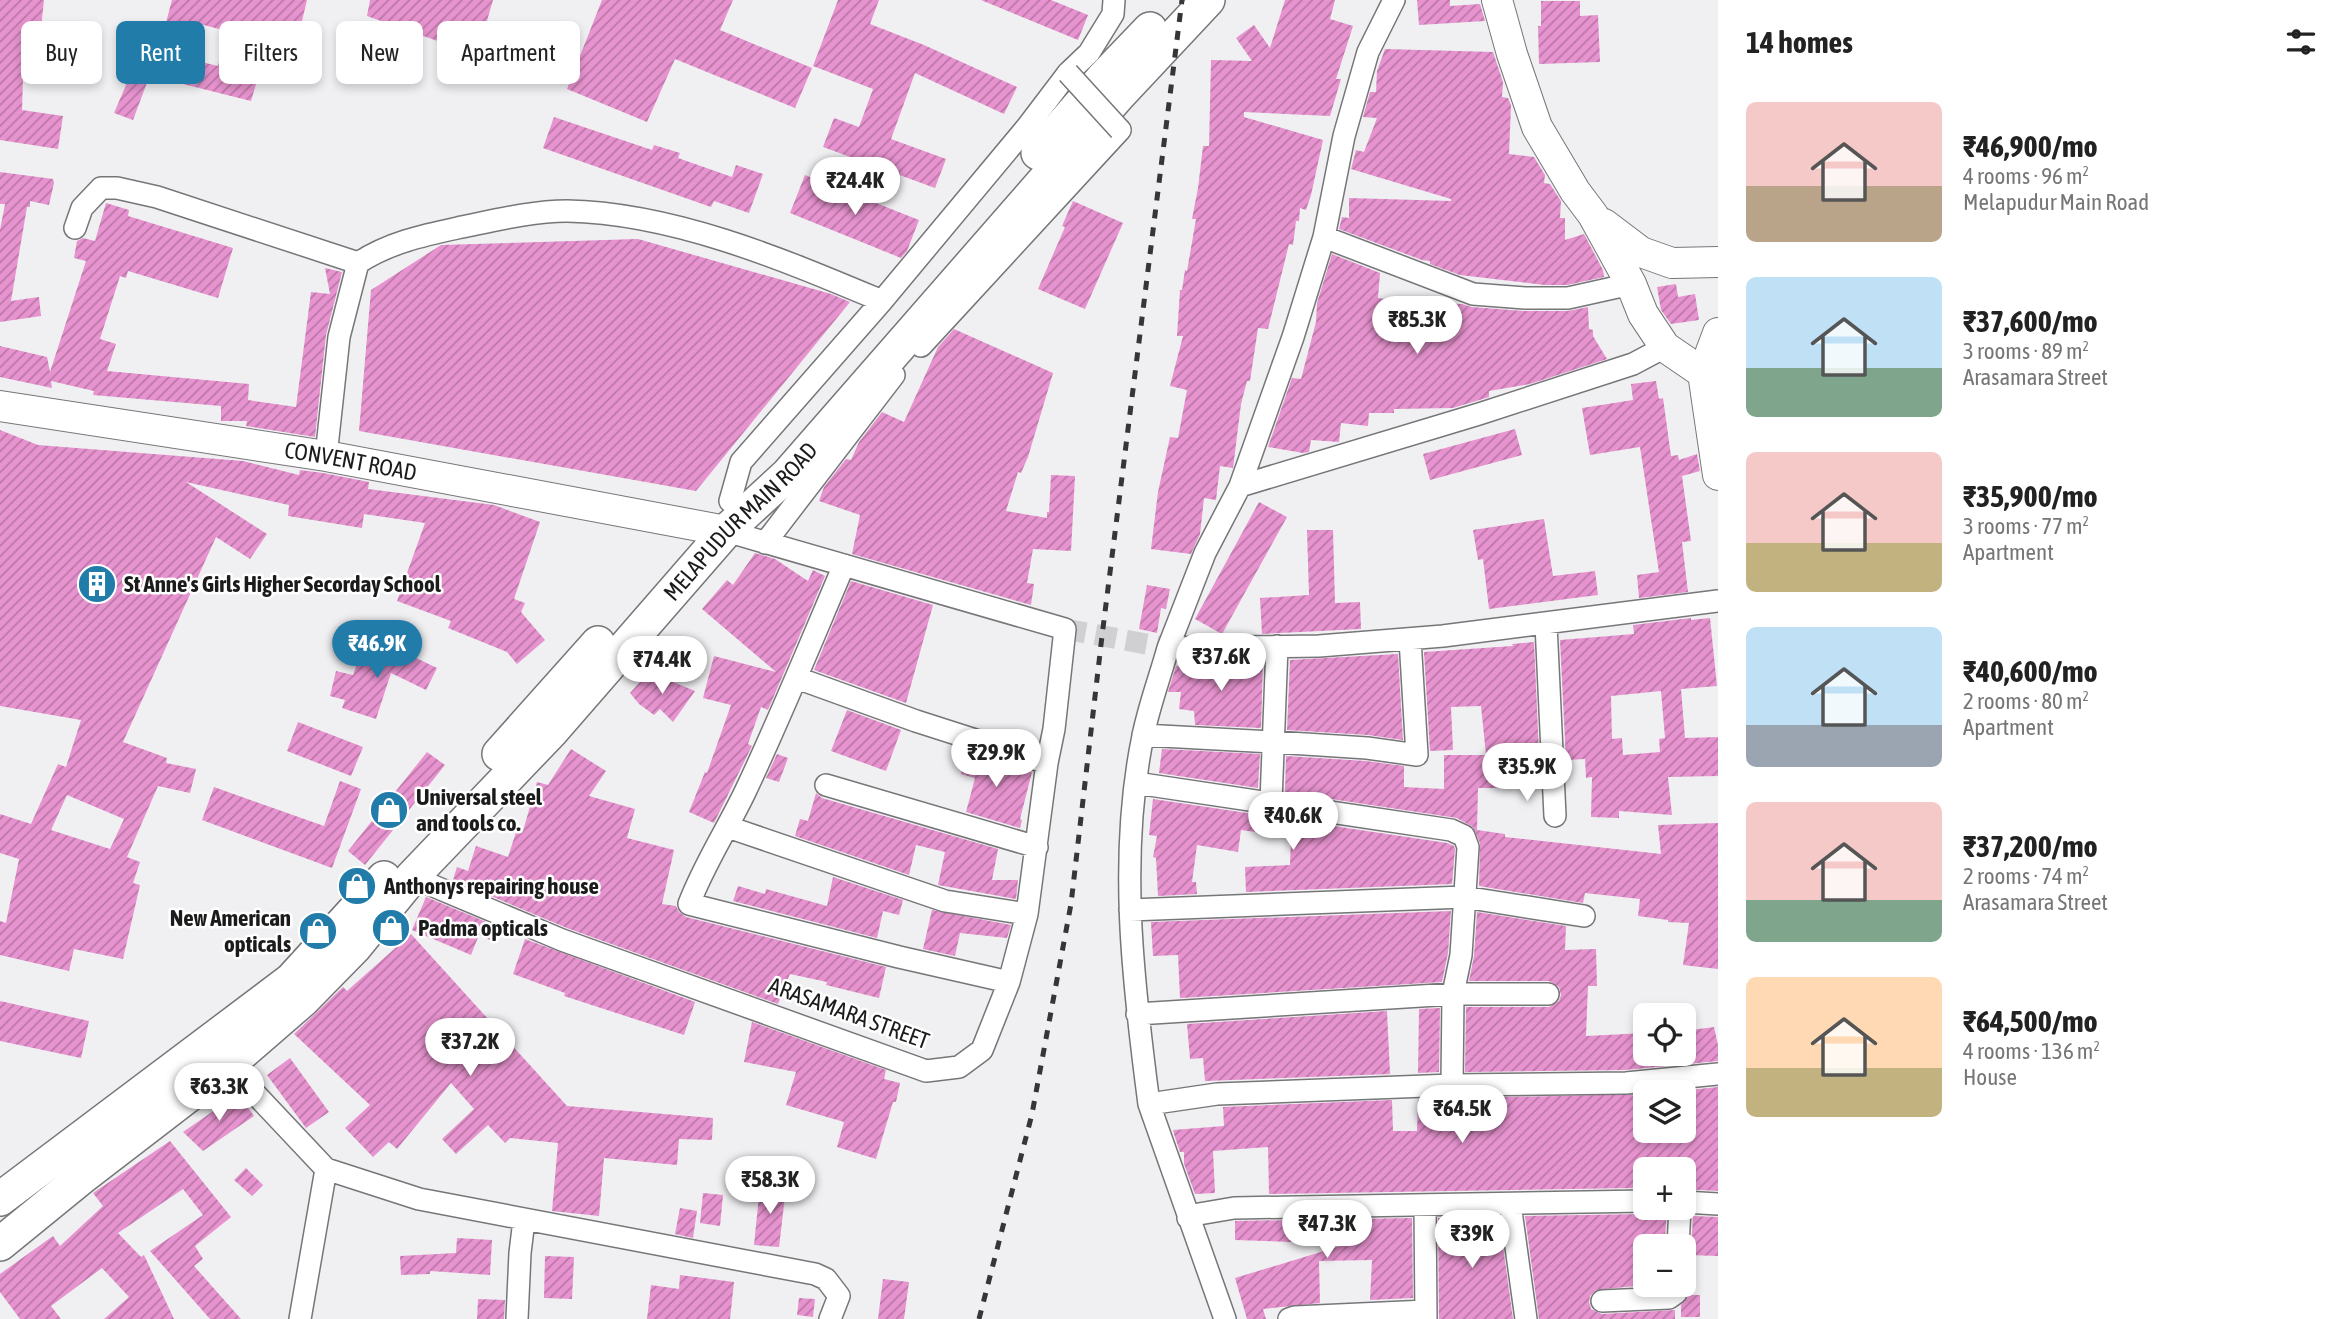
<!DOCTYPE html>
<html lang="en">
<head>
<meta charset="utf-8">
<style>
  :root { --surface:#fff; --page:#f2f2f2; --text:#222; --muted:#767676; --accent:#227caa }
  body { margin:0; font-family:"Asap Condensed",sans-serif; background:var(--page); color:var(--text); height:100vh; display:flex; flex-direction:column; font-size:26px; white-space:nowrap }
  * { box-sizing:border-box; margin:0 }
  p { font-size:23px; color:var(--muted) }
  .icon { flex:none; width:38px; height:38px; fill:none; stroke:currentColor; stroke-width:2; stroke-linecap:round; stroke-linejoin:round }
  .map { position:relative; flex:1; overflow:hidden }
  .drawer { display:flex; flex-direction:column; background:var(--surface); width:630px }
  .drawer>* { flex:none }
  .banner { position:absolute; left:21px; top:21px; width:665px; height:63px; display:flex; gap:14px }
  .tools { position:absolute; left:1633px; top:1003px; display:grid; gap:14px }
  .tools a { display:grid; place-items:center; width:63px; height:63px; border-radius:10px; background:var(--surface); box-shadow:0 4px 10px #0003; font-size:35px }
  .price { position:absolute; translate:-50% -60px; padding:0 16px; border-radius:24px; background:#fff; color:#222; font-size:23px; line-height:46px; filter:drop-shadow(0 2px 4px #0008) }
  .price::after { content:''; position:absolute; left:50%; top:42px; width:21px; height:16px; margin-left:-10px; background:inherit; clip-path:polygon(0 0,100% 0,50% 100%) }
  .price.selected { background:var(--accent); color:#fff }
  ul { padding:0; list-style:none }
  li { display:flex; align-items:center; gap:21px; height:175px; padding:0 28px }
  li span { display:grid; place-items:center; flex:none; width:196px; height:140px; border-radius:10px; color:#555 }
  li>.icon { margin-inline-start:auto }
  span .icon { width:84px; height:84px; fill:#fffc; stroke-width:1 }
  li b { font-size:30px }
  h2 { display:flex; justify-content:space-between; align-items:center; height:84px; padding:0 28px; font-size:30px }
  .pill { padding:0 24px; border-radius:10px; background:var(--surface); box-shadow:0 4px 10px #0003; font-size:24px; line-height:63px }
  .pill.selected { background:var(--accent); color:#fff }
  main { display:flex; flex:1; min-height:0 }
  .map>svg:first-child { display:block }
  .building { fill:url(#building-hatch); fill-rule:evenodd }
  .lines { fill:none; stroke-linecap:round; stroke-linejoin:round }
  .street-tunnel { stroke:#d0d0d3; stroke-width:21; stroke-dasharray:21 10; stroke-linecap:butt }
  .street-casing { stroke:#767679; stroke-width:24 }
  .secondary-casing { stroke:#767679; stroke-width:32 }
  .primary-casing { stroke:#767679; stroke-width:36 }
  .street { stroke:#fff; stroke-width:21 }
  .secondary { stroke:#fff; stroke-width:30 }
  .primary { stroke:#fff; stroke-width:33 }
  .rail { stroke:#363637; stroke-width:5; stroke-dasharray:9 9; stroke-linecap:butt }
  .street-bridge-casing { stroke:#767679; stroke-width:24; stroke-linecap:butt }
  .street-bridge { stroke:#fff; stroke-width:21 }
  .labels { text-anchor:middle; stroke-width:5; stroke-linejoin:round; paint-order:stroke }
  .street-label { font-size:23px; fill:#1b1b1c; stroke:#fff }
  .poi-label { font-size:23px; font-weight:bold; fill:#1b1b1c; stroke:#fff; text-anchor:start }
</style>
</head>
<body>
<main>
<div class="map">
<svg width="1718" height="1319" viewBox="0 0 1718 1319">
  <defs>
    <pattern id="building-hatch" width="6" height="6" patternUnits="userSpaceOnUse" patternTransform="scale(1.75)"><rect width="6" height="6" fill="#e793cf"/><path d="M-1 1l2-2M0 6l6-6M5 7l2-2" fill="none" stroke="#ba77a7"/></pattern>
  </defs>
  <rect width="100%" height="100%" fill="#f0f0f3"/>
  <!-- building -->
  <path class="building" d="M0 0H44L39 47H24L22 110 63 116 58 149 0 140Z
    M172 0H307L301 25 296 24 289 52 267 47 251 101 175 82 151 72 133 120 114 113 150 29 163 34ZM192 22 227 31 218 66 177 56Z
    M370 0H493L477 55 367 16Z
    M602 0H733L720 30 812 68 795 108 675 59 647 122 567 89Z
    M838 0H879L870 24 924 45 1017 87 1004 114 915 73 891 139 946 159 935 188 823 147 834 118 859 127 873 89 813 66Z
    M981 0H1051L1088 15 1078 40Z
    M1285 0H1335L1330 19 1353 26 1336 79H1341L1330 116 1244 112V117L1323 140 1311 195 1306 210 1300 208 1299 221H1296L1293 245 1289 244 1268 329 1258 328 1250 381H1247L1241 404 1233 468 1220 466 1216 500 1204 498 1200 534 1191 554 1151 549 1158 492 1170 437 1178 438 1187 390 1170 386 1183 336H1177L1180 290H1182L1185 270 1187 271 1196 219H1192L1198 188 1203 146H1209L1211 60 1252 61 1236 38 1254 25 1270 48Z
    M1417 0H1450V6L1480 4 1485 21 1419 25Z
    M1541 1H1580V16L1598 15 1600 62 1539 64 1538 26H1541Z
    M1385 49 1493 52 1503 82 1502 97 1508 98 1511 105 1509 154 1534 157 1545 175 1544 183 1550 184 1561 201 1560 218H1565V240L1584 234 1603 270 1604 277 1567 285H1545L1460 275 1430 264V261L1422 260 1339 229 1342 217 1349 218V198L1451 201V199L1351 169 1356 150 1364 152 1377 118 1363 117 1370 92H1376L1377 71Z
    M554 117 652 150 654 145 680 153 678 158 732 177 736 165 763 174 749 213 714 201 711 207 543 148Z
    M0 172 53 179 54 183 49 205 30 201V207H27L11 301 39 297 41 316 0 322V230L5 204H0Z
    M805 175 919 220 907 251 901 258 790 213Z
    M1073 201 1123 223 1085 309 1038 289 1065 227 1062 226Z
    M106 203 129 210 128 216 233 248 218 298 128 271 126 278 120 276 100 339 116 344 107 371 249 384 248 400 296 407 311 292 330 294 325 268 342 272 326 335 315 437 246 426 247 421H221V406L93 395 94 391 51 381 52 388 0 377V346L47 357 50 372 86 261 74 258 77 241 83 238 95 241Z
    M638 239 831 294 850 302 696 491 359 431 371 290 441 245Z
    M1332 254 1380 273 1378 298 1411 303 1462 304 1472 307 1524 311H1568L1588 307 1589 329 1593 330V336L1607 359 1530 384 1489 391V397L1453 408 1394 409V413H1369L1368 426 1341 423 1339 442 1311 440 1309 452 1303 453 1268 447 1292 378 1301 379 1316 322 1317 303Z
    M1676 284 1678 297 1695 294 1699 320 1671 324 1661 310 1657 287Z
    M954 329 1053 373 1028 457 1021 473 1018 472 1006 511 1047 518V512H1049L1051 475 1075 476 1071 551 1033 549 1027 583 1034 584 1031 605 852 554 860 515 819 501 824 487 846 459 851 460 859 442 882 412 904 422 938 347Z
    M1656 381 1659 399 1663 398 1671 456 1678 455 1679 460 1697 454 1700 471 1682 476 1691 541 1682 542 1688 592 1639 598 1637 575 1659 572 1640 447 1590 455 1582 408 1633 400 1631 384Z
    M1515 429 1522 455 1430 480 1423 454Z
    M0 430 38 445 243 461 299 475 300 470 323 473 369 482 368 489 494 505 540 522 514 599 525 603 521 612 545 640 517 664 507 652 448 628 451 621 397 601 425 523 364 514 362 528 288 516 289 505 186 482 267 534 250 559 216 537 123 742 167 758 166 763 196 769 190 793 158 786 127 857 140 862 133 883 140 885 123 959 74 949 69 971 0 955V921L6 923 19 859 0 853V814L31 824 58 764 66 767 81 720 0 706ZM67 795 124 819 110 849 51 830Z
    M1259 502 1287 517 1222 634 1195 619Z
    M1544 519 1553 576 1595 571 1598 595 1489 609 1483 559 1478 560 1473 530Z
    M1307 530H1333L1335 603 1360 602 1361 629 1262 634 1260 598 1309 595Z
    M755 553 775 559 808 581 813 570 825 576 768 710 761 707 748 744 752 746 714 823 689 812 705 772 707 773 731 705 703 698 714 656 776 672 702 609 727 580 733 585Z
    M851 581 933 605 906 703 814 670Z
    M1147 585 1170 589 1166 609 1161 608 1157 633 1139 629Z
    M1691 618V620L1710 618 1717 686 1681 689 1685 738 1718 737V776L1668 777 1672 815 1619 811V818L1591 817 1592 777 1586 778 1585 759 1566 760 1560 640 1634 634 1633 625ZM1661 691 1665 738 1659 739 1660 752 1623 755 1622 738 1612 739 1611 696Z
    M1534 642 1540 776H1517V788H1478L1477 830 1505 834V837L1661 854 1658 825 1718 823V969L1683 965 1689 923 1668 922V920L1638 916 1640 899 1585 893 1583 903 1479 886 1480 843 1473 827 1457 818 1285 792 1286 756 1366 761 1404 766V787L1444 789V755H1486L1481 706 1451 707 1453 750 1430 751 1424 652 1513 646 1512 644Z
    M363 646 409 661 412 656 437 668 426 690 391 673 376 719 342 708 345 700 330 696 336 671 353 675Z
    M1398 654 1403 740 1368 735 1287 730 1290 660Z
    M1263 662 1261 728 1195 725 1194 711 1179 709 1181 692H1168L1176 666Z
    M649 672 695 691 673 722 660 709 654 715 639 704 630 693Z
    M847 710 901 730 886 771 831 751Z
    M298 722 363 747 351 776 287 751Z
    M571 749 606 771 589 796 635 809 627 838 674 850 662 904 676 906 679 912 686 917 886 967 879 998 826 985 827 982 790 974 778 1004 567 928 453 880 457 867 468 871 476 846 508 857 517 829 523 831 537 782 548 785Z
    M1162 749 1260 754 1258 788 1159 773Z
    M966 751 1032 772 1020 819 1022 820 1020 828 966 812 975 778 961 774Z
    M427 752 445 765 365 865 348 851Z
    M777 754 788 758 779 782 766 778Z
    M340 781 361 789 332 868 202 820 214 787 324 826Z
    M816 793 822 798 998 849 992 880H1018L1016 899 938 885 945 852 916 845 909 875 795 836 800 819 808 821Z
    M1153 799 1447 843 1454 846 1455 849 1452 884 1246 892 1245 867 1290 865 1291 837 1241 830 1238 852 1197 845 1192 882H1196L1197 894 1158 896 1156 858 1153 857 1157 836 1149 835Z
    M833 877 903 900 899 915 883 911 877 938 733 901 738 886 765 894 766 889 827 906Z
    M426 897 496 926 490 940 479 935 471 955 412 930Z
    M932 910 1011 925 1007 938 960 933 955 956 923 949Z
    M1451 911 1448 953 1442 982 1180 998 1178 955 1153 956 1151 922Z
    M1477 912 1566 926 1565 950 1596 949 1597 986H1588L1586 1036 1645 1033V1054H1684V1031L1714 1027 1718 1045V1061L1625 1070 1465 1072 1466 1007H1549L1559 1001 1561 995 1559 987 1549 981H1469L1474 956Z
    M411 934 567 1106 713 1118 712 1140 679 1139 677 1165 604 1158 599 1216 552 1211 558 1143 510 1138 505 1143 488 1125 456 1154 442 1139 474 1109 451 1083 397 1149 389 1142 373 1157 345 1128 370 1105 294 1034 343 987 347 991Z
    M525 939 695 1002 684 1035 564 996 565 993 513 974Z
    M0 1001 89 1021 81 1058 0 1041Z
    M1440 1008 1439 1072 1418 1073 1419 1009Z
    M1387 1011 1390 1074 1205 1081 1203 1058 1190 1059 1187 1024Z
    M752 1022 886 1070 884 1079 900 1083 896 1102H893L876 1159 837 1147 844 1122 786 1105 796 1072 744 1062Z
    M290 1058 329 1112 306 1128 267 1075Z
    M1718 1087V1191L1684 1189V1169H1634V1188L1269 1194 1268 1147 1213 1151 1215 1193 1195 1194 1184 1164V1152H1180L1174 1134 1173 1130 1224 1126 1223 1107 1392 1100 1393 1131H1417L1418 1099 1645 1094V1130H1684V1092H1669Z
    M238 1094 254 1116 203 1151 183 1132Z
    M170 1141 231 1217 195 1246 203 1259 194 1266 241 1319H210L150 1251 203 1215 183 1189 118 1233 141 1257 144 1255 174 1319H104L129 1297 102 1268 51 1306 61 1319H20L0 1292V1274L53 1236 60 1246 103 1206 93 1193Z
    M246 1168 263 1185 252 1196 234 1180Z
    M760 1186 786 1188 779 1247 754 1245Z
    M703 1193 723 1195 720 1226 700 1223Z
    M680 1208 697 1211 693 1238 675 1234Z
    M1655 1209H1667L1665 1239 1635 1241V1286L1596 1290 1590 1296 1589 1302 1591 1309 1602 1314 1675 1310V1319H1539L1525 1216 1645 1214Z
    M1693 1216 1718 1217V1256L1687 1255 1691 1247Z
    M1499 1217 1513 1319H1439L1438 1218Z
    M1412 1218 1413 1298 1370 1300 1372 1260 1319 1261 1320 1303 1263 1309 1266 1319H1247L1235 1278 1347 1244 1235 1240V1221Z
    M457 1238 492 1240 490 1275 430 1271V1274L401 1275 400 1256 456 1253Z
    M545 1256 574 1257 572 1299 544 1298Z
    M680 1275 734 1282 730 1319H647L651 1285 679 1289Z
    M883 1279 909 1282 904 1319H878Z
    M1689 1295H1700V1317H1681V1305Z
    M799 1298 815 1299 813 1317 797 1315Z
    M478 1299 505 1300 504 1319H477Z"/>
  <g class="lines">
    <!-- street-tunnel -->
    <path class="street-tunnel" d="M1065 629 1168 648"/>
    <!-- street casing -->
    <g class="street-casing">
      <path id="street" d="M1394 0 1368 52 1344 136 1324 237 1293 337 1240 486 1205 553 1168 648 1319 646 1443 636 1718 601
        M75 228 82 208 101 188H117L157 197 358 263
        M1324 237 1473 294 1525 298H1568L1631 284
        M882 301 1027 127 1068 73 1089 53 1113 14 1114 0
        M921 346 1120 130
        M326 456 339 337 358 263C390 242 425 235 462 227 496 220 533 211 567 211 674 213 784 260 882 301L741 462 730 501
        M1240 486 1479 414 1633 364 1665 347
        M765 543 894 375
        M844 565C812 640 781 716 746 790 728 828 704 864 689 904L899 957 1009 982
        M1546 624 1555 816
        M1168 648C1160 677 1149 706 1143 736 1118 856 1133 983 1149 1104L1217 1094 1452 1085 1626 1083 1718 1074
        M797 678 916 721 1047 763
        M1143 735 1274 742 1367 748 1417 755 1410 639
        M1136 783 1451 830 1464 836 1468 847 1461 955 1453 994 1452 1085
        M826 785 1037 847
        M1271 802 1277 646
        M728 827 945 901 1027 914
        M412 877 562 940 926 1071 959 1067 982 1050 1009 982 1027 914 1047 763 1054 729 1065 629 726 531
        M1130 910 1464 897 1584 916
        M1137 1014 1453 994H1548
        M228 1065 326 1169 419 1199 815 1274 826 1279 839 1296 830 1319
        M1149 1104 1225 1319
        M1684 1202 1718 1204
        M1510 1204 1526 1319
        M1425 1205 1426 1319
        M1188 1218 1193 1215 1234 1208 1645 1201
        M1678 1246 1680 1208
        M1602 1301 1669 1298 1676 1293 1678 1284
        M300 1319 326 1169
        M517 1319 520 1253 524 1220
        M1289 1319 1295 1317 1426 1311"/>
    </g>
    <!-- secondary casing -->
    <g class="secondary-casing">
      <g id="secondary">
        <path d="M1497 0 1512 54 1537 127 1575 191 1593 215 1631 284 1643 314 1665 347 1703 373 1718 475"/>
        <path d="M1604 224 1641 252 1672 263 1718 262"/>
        <path d="M1703 373 1718 333"/>
        <path id="s1" d="M0 406 326 456 726 531"/>
      </g>
    </g>
    <!-- primary casing -->
    <g class="primary-casing">
      <g id="primary">
        <path d="M1038 153 1102 79 1150 29"/>
        <path d="M499 754 598 643"/>
        <path d="M0 1199 291 980 384 878"/>
        <path id="s2" d="M0 1244 81 1178 228 1065 303 1000 354 948 412 877 552 731 726 531 787 475 1119 95 1208 0"/>
      </g>
    </g>
    <!-- street -->
    <use href="#street" class="street"/>
    <!-- secondary -->
    <use href="#secondary" class="secondary"/>
    <!-- primary -->
    <use href="#primary" class="primary"/>
    <!-- rail -->
    <path class="rail" d="M979 1319 1032 1114 1071 904 1102 636 1182 0"/>
    <!-- street-bridge casing -->
    <g class="street-bridge-casing">
      <path id="street-bridge" d="M1068 73 1120 130"/>
    </g>
    <!-- street-bridge -->
    <use href="#street-bridge" class="street-bridge"/>
  </g>
  <!-- icons -->
  <defs>
    <g id="building-disc" transform="scale(2.0125)"><circle r="9.5" fill="#227caa" stroke="#fff"/><path d="M-4-6H4V6H1V3H-1V6H-4ZM-2.5-4.3h1.7v1.8h-1.7ZM.8-4.3h1.7v1.8H.8ZM-2.5-1h1.7V.8h-1.7ZM.8-1h1.7V.8H.8Z" fill="#fff"/></g>
    <g id="shop-disc" transform="scale(2.0125)"><circle r="9.5" fill="#227caa" stroke="#fff"/><path d="M-5-2.5h2.3a2.7 3.5 0 0 1 5.4 0H5L5.5 6h-11ZM-1.5-2.5h3a1.5 2.3 0 0 0-3 0Z" fill="#fff"/></g>
  </defs>
  <g fill-rule="evenodd">
    <use href="#building-disc" x="97" y="584"/>
    <use href="#shop-disc" x="389" y="810"/>
    <use href="#shop-disc" x="357" y="886"/>
    <use href="#shop-disc" x="391" y="928"/>
    <use href="#shop-disc" x="318" y="931"/>
  </g>
  <g class="labels">
    <!-- street labels -->
    <g class="street-label">
      <text dy="8" stroke="none"><textPath href="#s1" startOffset="355">CONVENT ROAD</textPath></text>
      <text dy="8" stroke="none"><textPath href="#s2" startOffset="1038">MELAPUDUR MAIN ROAD</textPath></text>
      <text transform="translate(849 1013) rotate(20)" y="8">ARASAMARA STREET</text>
    </g>
    <!-- poi labels -->
    <g class="poi-label">
      <text x="124" y="592">St Anne's Girls Higher Secorday School</text>
      <text x="416" y="805">Universal steel<tspan x="416" dy="26">and tools co.</tspan></text>
      <text x="384" y="894">Anthonys repairing house</text>
      <text x="291" y="926" text-anchor="end">New American<tspan x="291" dy="26">opticals</tspan></text>
      <text x="418" y="936">Padma opticals</text>
    </g>
  </g>
</svg>
<div class="tools">
<a><svg class="icon" aria-label="locate" viewBox="0 0 24 24"><circle cx="12" cy="12" r="6"/><path d="M12 2v4M12 18v4M2 12h4M18 12h4"/></svg></a>
<a><svg class="icon" aria-label="layers" viewBox="0 0 24 24"><path d="M12 4l9 5-9 5-9-5zM3 14l9 5 9-5"/></svg></a>
<a>+</a>
<a>−</a>
</div>
<b class="price" style="left:855px;top:217px">₹24.4K</b>
<b class="price" style="left:1417px;top:356px">₹85.3K</b>
<b class="price selected" style="left:377px;top:680px">₹46.9K</b>
<b class="price" style="left:1221px;top:693px">₹37.6K</b>
<b class="price" style="left:662px;top:696px">₹74.4K</b>
<b class="price" style="left:996px;top:789px">₹29.9K</b>
<b class="price" style="left:1527px;top:803px">₹35.9K</b>
<b class="price" style="left:1293px;top:852px">₹40.6K</b>
<b class="price" style="left:470px;top:1078px">₹37.2K</b>
<b class="price" style="left:219px;top:1123px">₹63.3K</b>
<b class="price" style="left:1462px;top:1145px">₹64.5K</b>
<b class="price" style="left:770px;top:1216px">₹58.3K</b>
<b class="price" style="left:1327px;top:1260px">₹47.3K</b>
<b class="price" style="left:1472px;top:1270px">₹39K</b>
<div class="banner">
<a class="pill">Buy</a>
<a class="pill selected">Rent</a>
<a class="pill">Filters</a>
<a class="pill">New</a>
<a class="pill">Apartment</a>
</div>
</div>
<section class="drawer">
<h2>14 homes<svg class="icon" aria-label="filters" viewBox="0 0 24 24"><path d="M4 7h16M4 17h16"/><circle cx="9" cy="7" r="2"/><circle cx="15" cy="17" r="2"/></svg></h2>
<ul>
<li><span style="background:linear-gradient(#f6c9c9 60%,#b9a48a 0)"><svg class="icon" aria-label="home" viewBox="0 0 24 24"><path d="M3 11l9-7 9 7M6 9v11h12V9"/></svg></span><div><b>₹46,900/mo</b><p>4 rooms · 96 m²</p><p>Melapudur Main Road</p></div></li>
<li><span style="background:linear-gradient(#bfe0f5 65%,#7fa58c 0)"><svg class="icon" aria-label="home" viewBox="0 0 24 24"><path d="M3 11l9-7 9 7M6 9v11h12V9"/></svg></span><div><b>₹37,600/mo</b><p>3 rooms · 89 m²</p><p>Arasamara Street</p></div></li>
<li><span style="background:linear-gradient(#f6c9c9 65%,#c2b280 0)"><svg class="icon" aria-label="home" viewBox="0 0 24 24"><path d="M3 11l9-7 9 7M6 9v11h12V9"/></svg></span><div><b>₹35,900/mo</b><p>3 rooms · 77 m²</p><p>Apartment</p></div></li>
<li><span style="background:linear-gradient(#bfe0f5 70%,#9aa5b1 0)"><svg class="icon" aria-label="home" viewBox="0 0 24 24"><path d="M3 11l9-7 9 7M6 9v11h12V9"/></svg></span><div><b>₹40,600/mo</b><p>2 rooms · 80 m²</p><p>Apartment</p></div></li>
<li><span style="background:linear-gradient(#f6c9c9 70%,#7fa58c 0)"><svg class="icon" aria-label="home" viewBox="0 0 24 24"><path d="M3 11l9-7 9 7M6 9v11h12V9"/></svg></span><div><b>₹37,200/mo</b><p>2 rooms · 74 m²</p><p>Arasamara Street</p></div></li>
<li><span style="background:linear-gradient(#ffd9b3 65%,#c2b280 0)"><svg class="icon" aria-label="home" viewBox="0 0 24 24"><path d="M3 11l9-7 9 7M6 9v11h12V9"/></svg></span><div><b>₹64,500/mo</b><p>4 rooms · 136 m²</p><p>House</p></div></li>
</ul>
</section>
</main>
</body>
</html>
